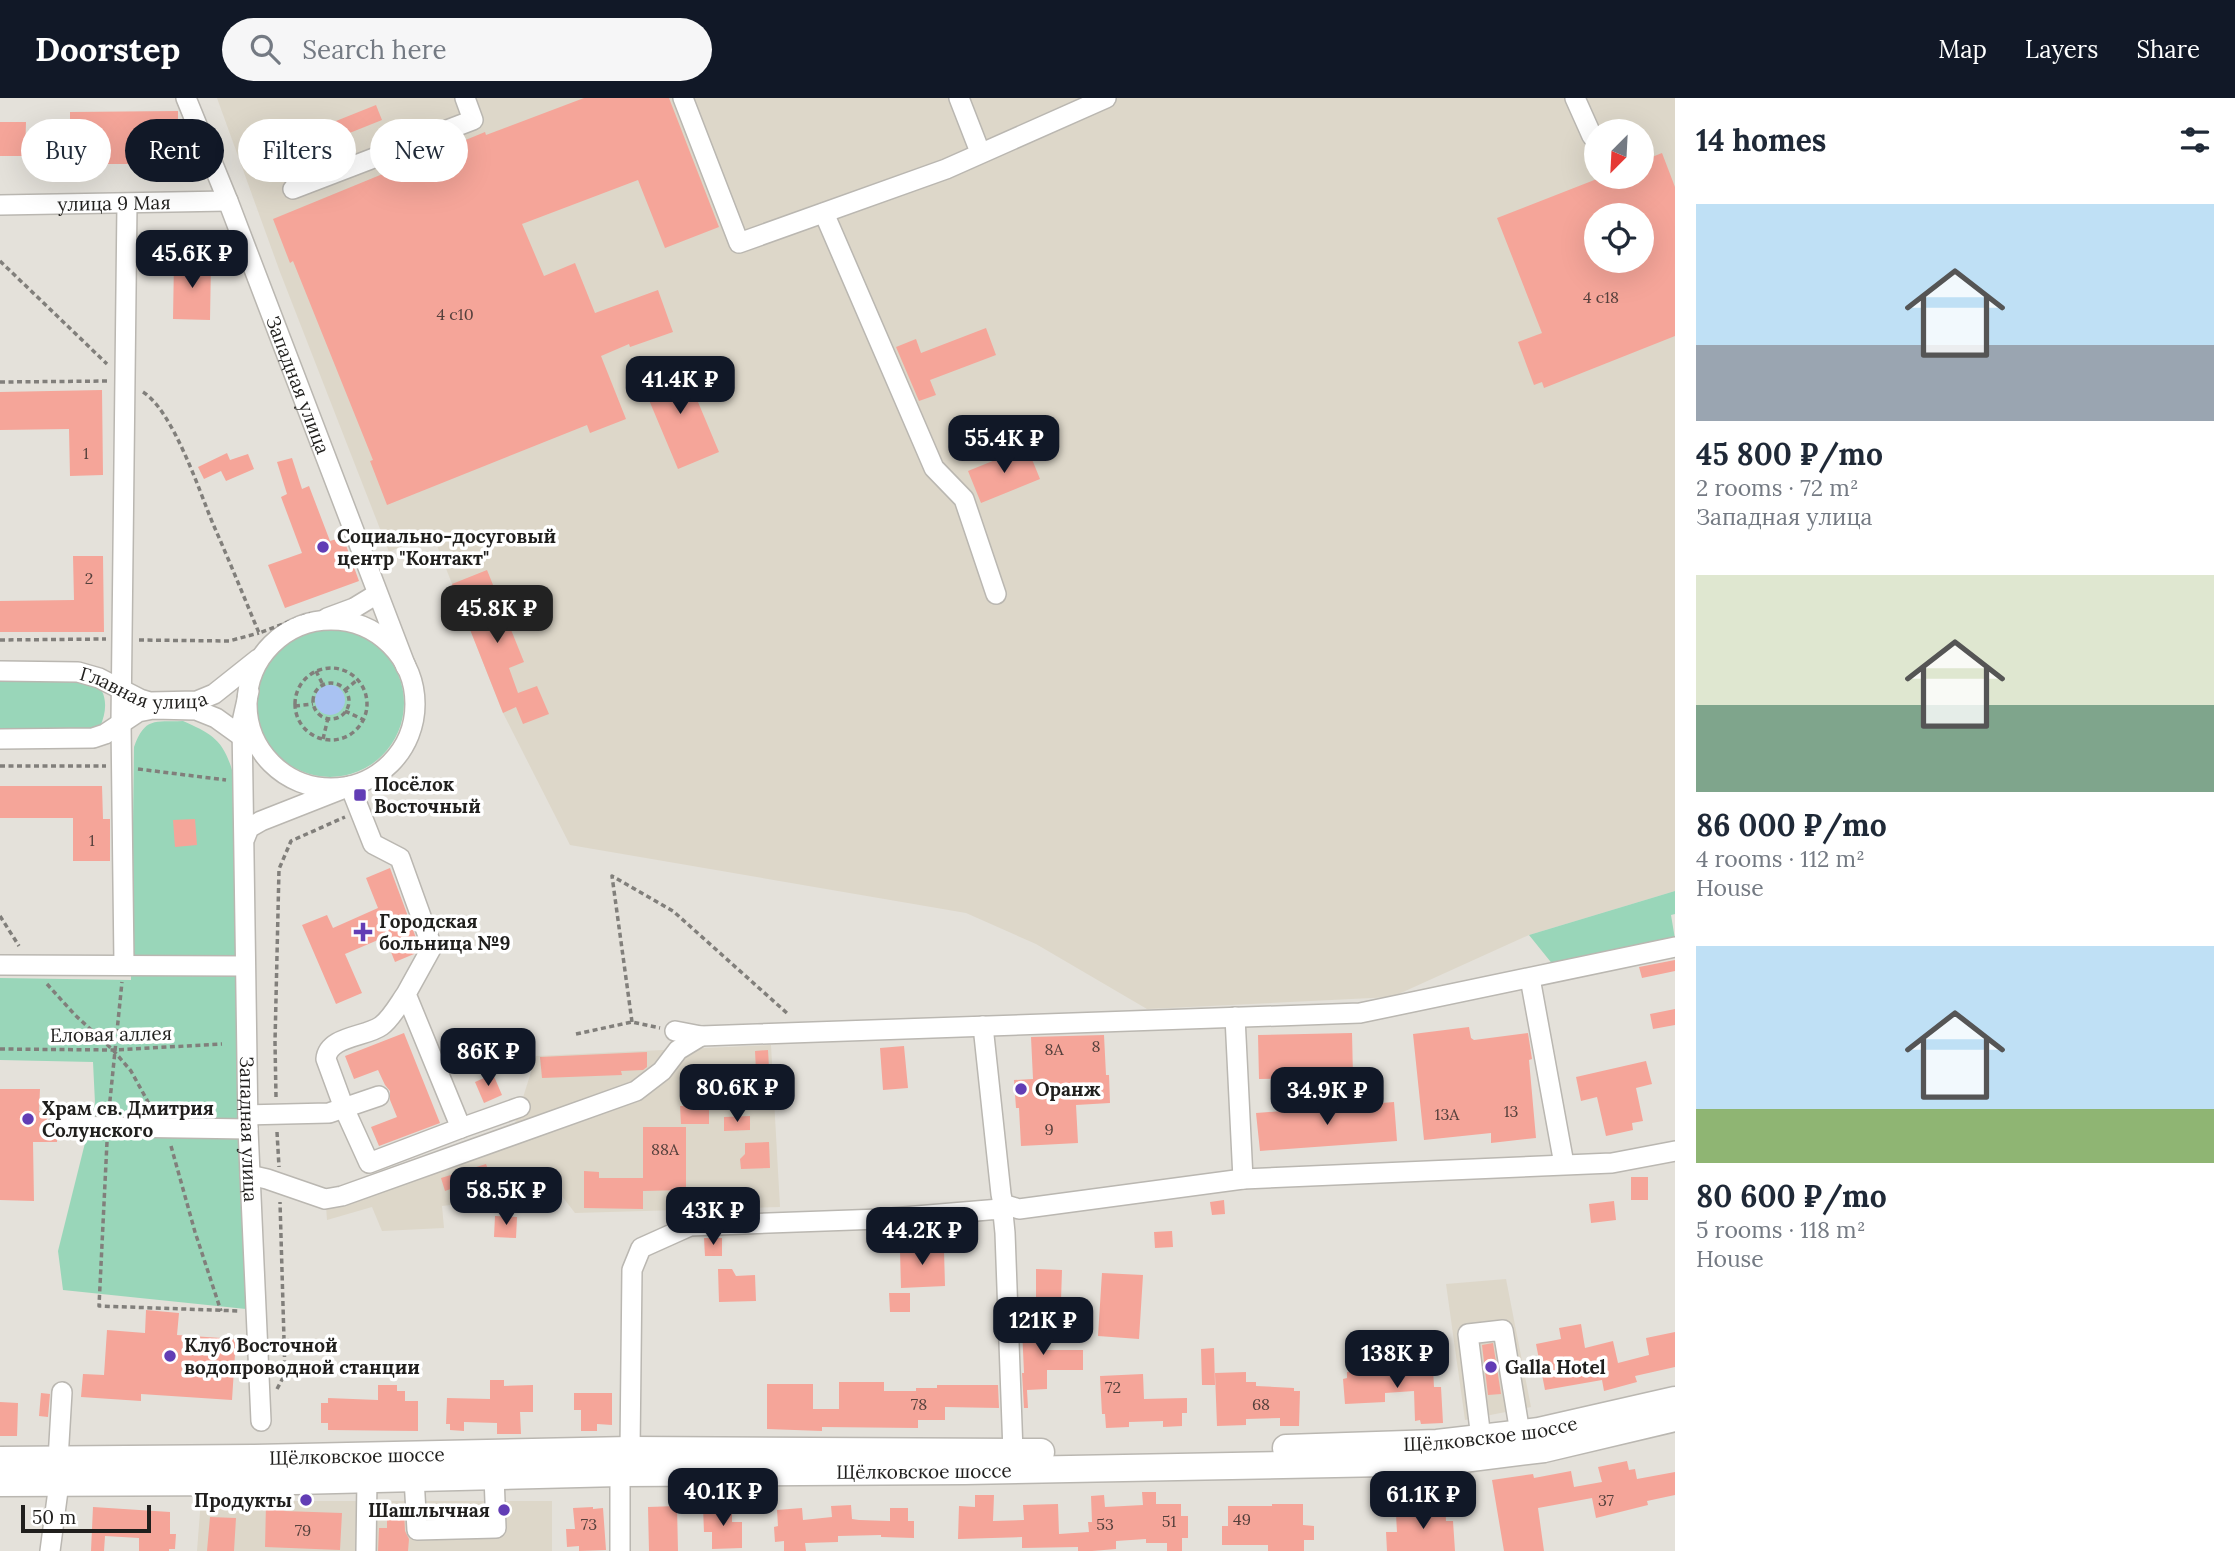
<!DOCTYPE html>
<html lang="en">
<head>
<meta charset="utf-8">
<style>
  :root { --surface:#fff; --page:#f6f6f7; --text:#1f2937; --muted:#747a83; --accent:#111827 }
  body { margin:0; font-family:Lora,serif; background:var(--page); color:var(--text); height:100vh; display:flex; flex-direction:column; font-size:26px; white-space:nowrap }
  * { box-sizing:border-box; margin:0 }
  p { font-size:23px; color:var(--muted) }
  .icon { flex:none; width:38px; height:38px; fill:none; stroke:currentColor; stroke-width:2; stroke-linecap:round; stroke-linejoin:round }
  .map { position:relative; flex:1; overflow:hidden }
  .sheet { display:flex; flex-direction:column; background:var(--surface); width:560px }
  .sheet>* { flex:none }
  .banner { position:absolute; left:21px; top:21px; width:665px; height:63px; display:flex; gap:14px }
  .needle { width:46px; rotate:204deg }
  .tools { position:absolute; left:1584px; top:21px; display:grid; gap:14px }
  .tools a { display:grid; place-items:center; width:70px; height:70px; border-radius:50%; background:var(--surface); box-shadow:0 7px 28px #0002; font-size:35px }
  .scale { position:absolute; left:21px; bottom:18px; width:130px; box-sizing:border-box; padding-left:7px; border:4px solid #201f1d; border-top:0; font-size:19px; line-height:24px; white-space:nowrap; color:#201f1d; -webkit-text-stroke:5px #fff; paint-order:stroke }
  .price { position:absolute; translate:-50% -60px; padding:0 16px; border-radius:14px; background:var(--accent); color:#fff; font-size:23px; line-height:46px; filter:drop-shadow(0 2px 4px #0008) }
  .price::after { content:''; position:absolute; left:50%; top:42px; width:21px; height:16px; margin-left:-10px; background:inherit; clip-path:polygon(0 0,100% 0,50% 100%) }
  .price.active { background:#222; color:#fff }
  ul { padding:0; list-style:none }
  li { display:grid; align-content:center; gap:14px; height:371px; padding:0 21px }
  li span { display:grid; place-items:center; height:217px; border-radius:0px; color:#555 }
  li>.icon { margin-inline-start:auto }
  span .icon { width:126px; height:126px; fill:#fffc; stroke-width:1 }
  li b { font-size:30px }
  h2 { display:flex; justify-content:space-between; align-items:center; height:84px; padding:0 21px; font-size:30px }
  .tag { padding:0 24px; border-radius:32px; background:var(--surface); box-shadow:0 7px 28px #0002; font-size:24px; line-height:63px }
  .tag.active { background:var(--accent); color:#fff }
  header { display:flex; align-items:center; gap:42px; box-sizing:border-box; height:98px; padding:0 35px; background:var(--accent); color:#fff }
  header strong { font-size:33px }
  nav { display:flex; gap:38px; margin-inline-start:auto; font-size:24px }
  .search { width:490px; height:63px; background:var(--page); display:flex; align-items:center; gap:18px; box-sizing:border-box; padding:0 24px; border-radius:38px; color:var(--muted); font-size:26px }
  main { display:flex; flex:1; min-height:0 }
  .map>svg:first-child { display:block }
  .built { fill:#ddd7c9; fill-rule:evenodd }
  .green { fill:#99d6b9 }
  .water { fill:#a9c2f2 }
  .building { fill:#f5a599; fill-rule:evenodd }
  .lines { fill:none; stroke-linecap:round; stroke-linejoin:round }
  .minor-casing { stroke:#bab7b1; stroke-width:22 }
  .major-casing { stroke:#bab7b1; stroke-width:29 }
  .path { stroke:#817f7b; stroke-width:3.5; stroke-dasharray:5 3.5; stroke-linecap:butt }
  .minor { stroke:#fff; stroke-width:19 }
  .major { stroke:#fff; stroke-width:26 }
  .poi-dot { fill:#623db5; stroke:#fff; stroke-width:2.5 }
  .labels { text-anchor:middle; stroke-width:7; stroke-linejoin:round; paint-order:stroke }
  .number-label { font-size:16px; fill:#55403c }
  .street-label { font-size:19px; fill:#201f1d; stroke:#fff }
  .poi-label { font-size:19px; font-weight:bold; fill:#201f1d; stroke:#fff; text-anchor:start }
</style>
</head>
<body>
<header>
<strong>Doorstep</strong>
<div class="search"><svg class="icon" aria-label="search" viewBox="0 0 24 24"><circle cx="10" cy="10" r="6"/><path d="M15 15l6 6"/></svg>Search here</div>
<nav><a>Map</a><a>Layers</a><a>Share</a></nav>
</header>
<main>
<div class="map">
<svg width="1675" height="1453" viewBox="0 0 1675 1453">
  <rect width="100%" height="100%" fill="#e4e1da"/>
  <!-- built -->
  <path class="built" d="M217 0H1675V793L1529 837 1392 899 1147 911 1036 846 966 815 570 747 503 615 432 435 389 454 280 174ZM1596 33H1642V79H1596ZM1596 117H1642V163H1596Z
    M771 947 780 1109 575 1115 551 1084 475 1091 459 1106 442 1108 444 1130 382 1133 372 1109 327 1122 325 1094 515 1025 536 958Z
    M1506 1181 1531 1309 1465 1322 1446 1186Z
    M201 1401 265 1403H552V1453H197Z"/>
  <!-- green -->
  <path class="green" d="M256 605a74 74 0 1 1 148 0a74 74 0 1 1-148 0Z
    M0 581H90C108 591 108 611 100 629L90 633H0Z
    M183 623C210 635 223 641 232 672L246 1211 63 1192 58 1153 95 1005 93 964 0 962V880L131 882 134 649C145 619 154 624 183 623Z
    M1675 793V816L1671 817 1675 841 1554 868 1529 837Z"/>
  <!-- water -->
  <path class="water" d="M315 602a15 15 0 1 1 30 0a15 15 0 1 1-30 0Z"/>
  <!-- building -->
  <path class="building" d="M584 0H669L719 129 665 150 638 82 522 126 544 178 575 165 595 215 658 192 673 234 630 249 629 246 601 258 626 321 590 335 587 327 387 407 370 363 373 362 293 163 290 165 273 121 485 34 486 37Z
    M376 7 382 22 297 56 291 41Z
    M178 13V39H163V66H86L85 39H70V14Z
    M0 24H26L25 58H0Z
    M1662 55 1675 89V238L1544 290 1542 284 1534 287 1518 244 1542 235 1497 120 1602 79H1642V63ZM1596 117H1642V163H1596Z
    M174 163H211L210 222 173 221Z
    M986 230 996 257 930 282 936 297 919 303 896 249 916 241 921 255Z
    M682 266 719 354 678 371 641 283Z
    M102 292 103 377 70 378 69 331 0 332V294Z
    M1027 349 1040 381 981 405 968 373Z
    M227 355 230 362 248 356 254 371 226 383 221 373 204 381 198 369Z
    M292 360 302 391 309 388 330 443 343 439 359 483 285 510 268 467 302 455 281 399 287 396 277 364Z
    M73 458H103L104 534H0V503L74 502Z
    M487 472 524 564 509 570 518 595 537 588 549 616 523 626 516 609 503 615 452 486Z
    M0 688H102L103 721H110V763H73V720H0Z
    M195 721 197 747 175 749 173 722Z
    M390 770 419 848 414 856 395 864 385 839 345 856 362 895 336 906 302 827 327 817 333 830 378 810 366 780Z
    M1675 862V873L1642 880 1639 869Z
    M1675 911V927L1653 931 1650 916Z
    M1469 929 1471 940 1474 942 1528 935 1532 961 1529 962 1536 1040 1491 1045V1035L1424 1042 1413 936Z
    M404 935 440 1025 379 1048 371 1029 397 1019 390 1002V993L385 987 378 972 354 981 345 958Z
    M1352 935 1353 979 1259 981 1258 937Z
    M1104 937 1106 977H1109L1110 1005 1076 1007 1078 1045 1021 1048 1019 1010H1016L1014 982 1033 981 1031 939Z
    M904 948 908 990 883 992 880 950Z
    M768 952 769 970 756 972 755 953Z
    M647 954V969L643 972 621 973 622 977 542 980 540 959Z
    M1646 963 1652 986 1636 990 1643 1023 1632 1025 1633 1032 1606 1038 1597 999 1581 1003 1576 979Z
    M493 976 502 997 484 1005 475 984Z
    M0 991H40L39 1013H57V1016L47 1021 45 1028 50 1038 57 1040V1044H33L34 1103 0 1102Z
    M1394 1004 1397 1043 1260 1053 1256 1015Z
    M680 1008H709V1026H681Z
    M750 1018V1032L724 1033V1019Z
    M643 1029H686V1092L643 1093V1111L584 1110V1073L599 1074V1080H643Z
    M769 1044 770 1070 741 1071 740 1061 745 1056V1045Z
    M486 1066 490 1077 445 1093 441 1080Z
    M1631 1079H1648V1102H1631Z
    M513 1092H529L528 1114H513Z
    M1224 1102 1225 1116 1212 1117 1210 1104Z
    M1614 1103 1616 1122 1591 1125 1589 1106Z
    M495 1118 517 1119 516 1140 494 1139Z
    M1172 1133 1173 1149 1155 1150 1154 1134Z
    M704 1140H722V1158H705Z
    M914 1144H928V1152H944L945 1188 901 1190 900 1153H914Z
    M718 1171H732L736 1178 755 1177 756 1203 719 1204Z
    M1036 1171 1062 1172 1061 1203H1036Z
    M1102 1175 1143 1177 1139 1241 1098 1238Z
    M889 1195H910V1214H890Z
    M146 1212 179 1215 177 1237 236 1241 232 1302 141 1296V1303L81 1299 83 1276 104 1277 107 1232 145 1235Z
    M1026 1215 1042 1216 1043 1252H1083V1272H1047V1291L1027 1292 1028 1310H1024L1022 1275H1024L1022 1230 1026 1229Z
    M1581 1226 1585 1250 1613 1243 1618 1265 1649 1257 1646 1240 1675 1234V1269L1635 1278 1637 1284 1604 1293 1602 1282 1545 1292 1536 1246 1561 1241 1559 1230Z
    M1493 1245 1501 1296 1488 1297 1482 1247Z
    M1214 1250 1215 1287H1202L1201 1251Z
    M1394 1267V1273L1433 1271 1434 1289H1441L1443 1325 1421 1326 1420 1322 1415 1323 1414 1293 1385 1295V1304L1345 1306 1343 1281 1347 1280V1274L1380 1272V1268Z
    M1246 1274V1284H1256V1288L1294 1290V1293H1300L1299 1328H1280V1320L1246 1321V1327L1217 1328 1215 1275Z
    M1143 1276 1144 1301 1187 1300V1315H1182V1328L1163 1329V1323L1129 1324V1329L1106 1330 1105 1316H1102L1100 1278Z
    M490 1282H504V1288L533 1287V1314H520L521 1336H497V1325L464 1324V1333L450 1332V1326H446L447 1300 490 1301Z
    M839 1284H884V1293H916V1290H937V1287H998L999 1310 945 1309V1322H918V1330L822 1329V1333L767 1331V1286H813V1311H839Z
    M378 1287H397V1293H405V1303H418V1333L328 1332V1325H321V1305H328V1300L378 1302Z
    M41 1295 50 1296 48 1319 39 1318Z
    M574 1295H612V1327L597 1326V1333H581V1312H574Z
    M0 1304 18 1305 17 1338H0Z
    M1627 1363 1629 1372 1635 1371 1637 1381 1675 1374V1397L1647 1403 1648 1407 1596 1420 1592 1400 1538 1410 1544 1453H1504L1492 1382 1533 1376 1534 1380 1571 1373 1574 1389 1602 1384 1598 1369Z
    M1142 1394H1156V1406H1181V1418H1188V1440H1182V1453H1167V1445H1146V1441L1116 1443V1451L1092 1453H1078V1449L1022 1450V1439L958 1441 959 1408 975 1409V1397H994L993 1423 1024 1422 1023 1407 1058 1406 1059 1436 1089 1434 1088 1424H1092L1091 1398 1104 1397 1105 1409 1143 1407Z
    M1431 1403H1445L1446 1423H1453L1455 1453H1387L1386 1434H1397L1396 1416 1431 1414Z
    M266 1406 284 1407V1413L342 1415 340 1452 265 1449Z
    M1272 1406H1303V1427L1314 1428V1442H1304V1453H1268V1447H1222V1428H1228V1408H1272Z
    M851 1407 852 1421 859 1422 890 1423V1410H908V1423H914V1440L881 1439V1437L838 1438V1444L805 1445 806 1453H784V1443L775 1444 774 1429 778 1428 777 1412 802 1410 803 1422 832 1419 831 1408Z
    M677 1408 678 1453H649L648 1409Z
    M93 1409 170 1414V1436H176L175 1451H169V1453H139V1440L105 1438 104 1453H91Z
    M593 1409V1411L603 1410 606 1452 579 1453V1448L567 1449 566 1431H575L573 1410Z
    M703 1409H732V1424H742V1450L712 1451V1434H704Z
    M387 1413H404L405 1433 409 1441 408 1453H378L379 1430H387Z
    M210 1419 236 1420 234 1453H207Z"/>
  <g class="lines">
    <!-- minor casing -->
    <g class="minor-casing">
      <g id="minor">
        <path id="s1" d="M186 0 228 103 406 569"/>
        <path d="M683 0 739 145 946 71 1106 0"/>
        <path d="M959 0 980 54"/>
        <path d="M1575 0 1592 38"/>
        <path d="M293 91 473 22 465 0"/>
        <path id="s2" d="M0 107 228 103"/>
        <path d="M824 115 934 370 964 401 996 496"/>
        <path d="M327 520 354 510 377 496"/>
        <circle cx="331" cy="606" r="84"/>
        <path id="s3" d="M0 573 78 574 99 580 140 601 150 604 197 603 214 596 258 561"/>
        <path id="s4" d="M249 593 242 624 248 1031 261 1323"/>
        <path d="M0 641 93 640 105 636 138 614 153 611 196 612 216 620 248 643"/>
        <path d="M245 740 249 730 261 723 350 688 373 746 400 760 432 849 406 896 461 1030 369 1065 344 1010 326 961C328 938 366 939 381 928 391 921 399 906 406 896"/>
        <path d="M124 866 121 625 127 106"/>
        <path d="M0 867 245 868"/>
        <path d="M1530 880 1564 1066"/>
        <path d="M1235 919 1243 1081"/>
        <path d="M983 928 1001 1096 1003 1106 1019 1111 1243 1081 1612 1065 1675 1053"/>
        <path d="M675 933 701 938 1360 915 1675 849"/>
        <path d="M248 1017 329 1015 379 998"/>
        <path d="M57 1028 248 1031"/>
        <path d="M461 1030 520 1009"/>
        <path d="M250 1077 267 1081 325 1101 342 1098 636 993 662 973 678 952 701 938"/>
        <path d="M1481 1340 1468 1236 1503 1232 1520 1335"/>
        <path d="M630 1352 632 1172 641 1150 690 1128 880 1121 1000 1111 1003 1115 1005 1135 1013 1354"/>
        <path d="M58 1362 62 1294"/>
        <path d="M620 1375V1453"/>
        <path d="M414 1380 417 1432 496 1430 494 1378"/>
        <path d="M50 1453 59 1385"/>
        <path d="M366 1453 367 1381"/>
      </g>
    </g>
    <!-- major casing -->
    <g class="major-casing">
      <g id="major">
        <path id="s5" d="M1286 1350 1437 1345 1539 1333 1675 1302"/>
        <path id="s6" d="M0 1362 253 1360 630 1352 1041 1354"/>
        <path id="s7" d="M0 1385 253 1384 620 1375 965 1373 1439 1364 1544 1351 1675 1320"/>
      </g>
    </g>
    <!-- path -->
    <path class="path" d="M0 163 107 266
      M0 284 109 283
      M143 294C173 313 199 392 213 426 229 462 244 499 259 535L310 516
      M0 542 106 541
      M139 542 229 543 259 535
      M295 606a36 36 0 1 1 72 0a36 36 0 1 1-72 0Z
      M316 573 323 587
      M313 603a18 18 0 1 1 36 0a18 18 0 1 1-36 0Z
      M345 592 357 582
      M295 608 313 606
      M345 613 364 622
      M323 641 328 620
      M0 668H106
      M138 671 226 682
      M0 818 19 848
      M47 886 75 917 113 952 131 973 153 1013
      M632 924 612 778 673 813 788 916
      M576 936 632 924 660 930
      M0 951 113 952 222 946
      M276 999 275 944 279 771 291 743 345 719
      M109 1012 122 884
      M277 1034 279 1069
      M107 1044 99 1208 240 1213
      M171 1048 195 1134 221 1213
      M277 1291 285 1276 280 1104"/>
    <!-- minor -->
    <use href="#minor" class="minor"/>
    <!-- major -->
    <use href="#major" class="major"/>
  </g>
  <!-- markers -->
  <g class="poi-dot">
    <circle cx="323" cy="449" r="7"/>
    <rect x="353" y="690" width="14" height="14" rx="3.5"/>
    <path d="M359.5 823.5h7v7h7v7h-7v7h-7v-7h-7v-7h7z"/>
    <circle cx="1021" cy="991" r="7"/>
    <circle cx="28" cy="1021" r="7"/>
    <circle cx="170" cy="1258" r="7"/>
    <circle cx="1491" cy="1269" r="7"/>
    <circle cx="306" cy="1402" r="7"/>
    <circle cx="504" cy="1412" r="7"/>
  </g>
  <g class="labels">
    <!-- number labels -->
    <g class="number-label">
      <text x="1601" y="205">4 с18</text>
      <text x="455" y="222">4 с10</text>
      <text x="86" y="361">1</text>
      <text x="89" y="486">2</text>
      <text x="92" y="748">1</text>
      <text x="1096" y="954">8</text>
      <text x="1054" y="957">8А</text>
      <text x="1511" y="1019">13</text>
      <text x="1447" y="1022">13А</text>
      <text x="1049" y="1037">9</text>
      <text x="665" y="1057">88А</text>
      <text x="1113" y="1295">72</text>
      <text x="919" y="1312">78</text>
      <text x="1261" y="1312">68</text>
      <text x="1606" y="1408">37</text>
      <text x="1242" y="1427">49</text>
      <text x="1169" y="1429">51</text>
      <text x="589" y="1432">73</text>
      <text x="1105" y="1432">53</text>
      <text x="303" y="1438">79</text>
    </g>
    <!-- street labels -->
    <g class="street-label">
      <text dy="7" stroke="none"><textPath href="#s2" startOffset="114">улица 9 Мая</textPath></text>
      <text dy="7" stroke="none"><textPath href="#s1" startOffset="308">Западная улица</textPath></text>
      <text dy="7" stroke="none"><textPath href="#s3" startOffset="147">Главная улица</textPath></text>
      <text transform="translate(111 936) rotate(-1)" y="7">Еловая аллея</text>
      <text dy="7" stroke="none"><textPath href="#s4" startOffset="439">Западная улица</textPath></text>
      <text dy="7" stroke="none"><textPath href="#s5" startOffset="205">Щёлковское шоссе</textPath></text>
      <text dy="7" stroke="none"><textPath href="#s6" startOffset="357">Щёлковское шоссе</textPath></text>
      <text dy="7" stroke="none"><textPath href="#s7" startOffset="924">Щёлковское шоссе</textPath></text>
    </g>
    <!-- poi labels -->
    <g class="poi-label">
      <text x="337" y="445">Социально-досуговый<tspan x="337" dy="22">центр "Контакт"</tspan></text>
      <text x="374" y="693">Посёлок<tspan x="374" dy="22">Восточный</tspan></text>
      <text x="379" y="830">Городская<tspan x="379" dy="22">больница №9</tspan></text>
      <text x="1035" y="998">Оранж</text>
      <text x="42" y="1017">Храм св. Дмитрия<tspan x="42" dy="22">Солунского</tspan></text>
      <text x="184" y="1254">Клуб Восточной<tspan x="184" dy="22">водопроводной станции</tspan></text>
      <text x="1505" y="1276">Galla Hotel</text>
      <text x="292" y="1409" text-anchor="end">Продукты</text>
      <text x="490" y="1419" text-anchor="end">Шашлычная</text>
    </g>
  </g>
</svg>
<div class="tools">
<a><svg class="needle" viewBox="-14 -14 28 28"><path d="M0-13l5 13h-10z" fill="#e53935"/><path d="M0 13l5-13h-10z" fill="#747a83"/></svg></a>
<a><svg class="icon" aria-label="locate" viewBox="0 0 24 24"><circle cx="12" cy="12" r="6"/><path d="M12 2v4M12 18v4M2 12h4M18 12h4"/></svg></a>
</div>
<div class="scale">50 m</div>
<b class="price" style="left:192px;top:192px">45.6K ₽</b>
<b class="price" style="left:680px;top:318px">41.4K ₽</b>
<b class="price" style="left:1004px;top:377px">55.4K ₽</b>
<b class="price active" style="left:497px;top:547px">45.8K ₽</b>
<b class="price" style="left:488px;top:990px">86K ₽</b>
<b class="price" style="left:737px;top:1026px">80.6K ₽</b>
<b class="price" style="left:1327px;top:1029px">34.9K ₽</b>
<b class="price" style="left:506px;top:1129px">58.5K ₽</b>
<b class="price" style="left:713px;top:1149px">43K ₽</b>
<b class="price" style="left:922px;top:1169px">44.2K ₽</b>
<b class="price" style="left:1043px;top:1259px">121K ₽</b>
<b class="price" style="left:1397px;top:1292px">138K ₽</b>
<b class="price" style="left:723px;top:1430px">40.1K ₽</b>
<b class="price" style="left:1423px;top:1433px">61.1K ₽</b>
<div class="banner">
<a class="tag">Buy</a>
<a class="tag active">Rent</a>
<a class="tag">Filters</a>
<a class="tag">New</a>
</div>
</div>
<section class="sheet">
<h2>14 homes<svg class="icon" aria-label="filters" viewBox="0 0 24 24"><path d="M4 7h16M4 17h16"/><circle cx="9" cy="7" r="2"/><circle cx="15" cy="17" r="2"/></svg></h2>
<ul>
<li><span style="background:linear-gradient(#bfe0f5 65%,#9aa5b1 0)"><svg class="icon" aria-label="home" viewBox="0 0 24 24"><path d="M3 11l9-7 9 7M6 9v11h12V9"/></svg></span><div><b>45 800 ₽/mo</b><p>2 rooms · 72 m²</p><p>Западная улица</p></div></li>
<li><span style="background:linear-gradient(#dfe7d0 60%,#7fa58c 0)"><svg class="icon" aria-label="home" viewBox="0 0 24 24"><path d="M3 11l9-7 9 7M6 9v11h12V9"/></svg></span><div><b>86 000 ₽/mo</b><p>4 rooms · 112 m²</p><p>House</p></div></li>
<li><span style="background:linear-gradient(#bfe0f5 75%,#8fb573 0)"><svg class="icon" aria-label="home" viewBox="0 0 24 24"><path d="M3 11l9-7 9 7M6 9v11h12V9"/></svg></span><div><b>80 600 ₽/mo</b><p>5 rooms · 118 m²</p><p>House</p></div></li>
</ul>
</section>
</main>
</body>
</html>
